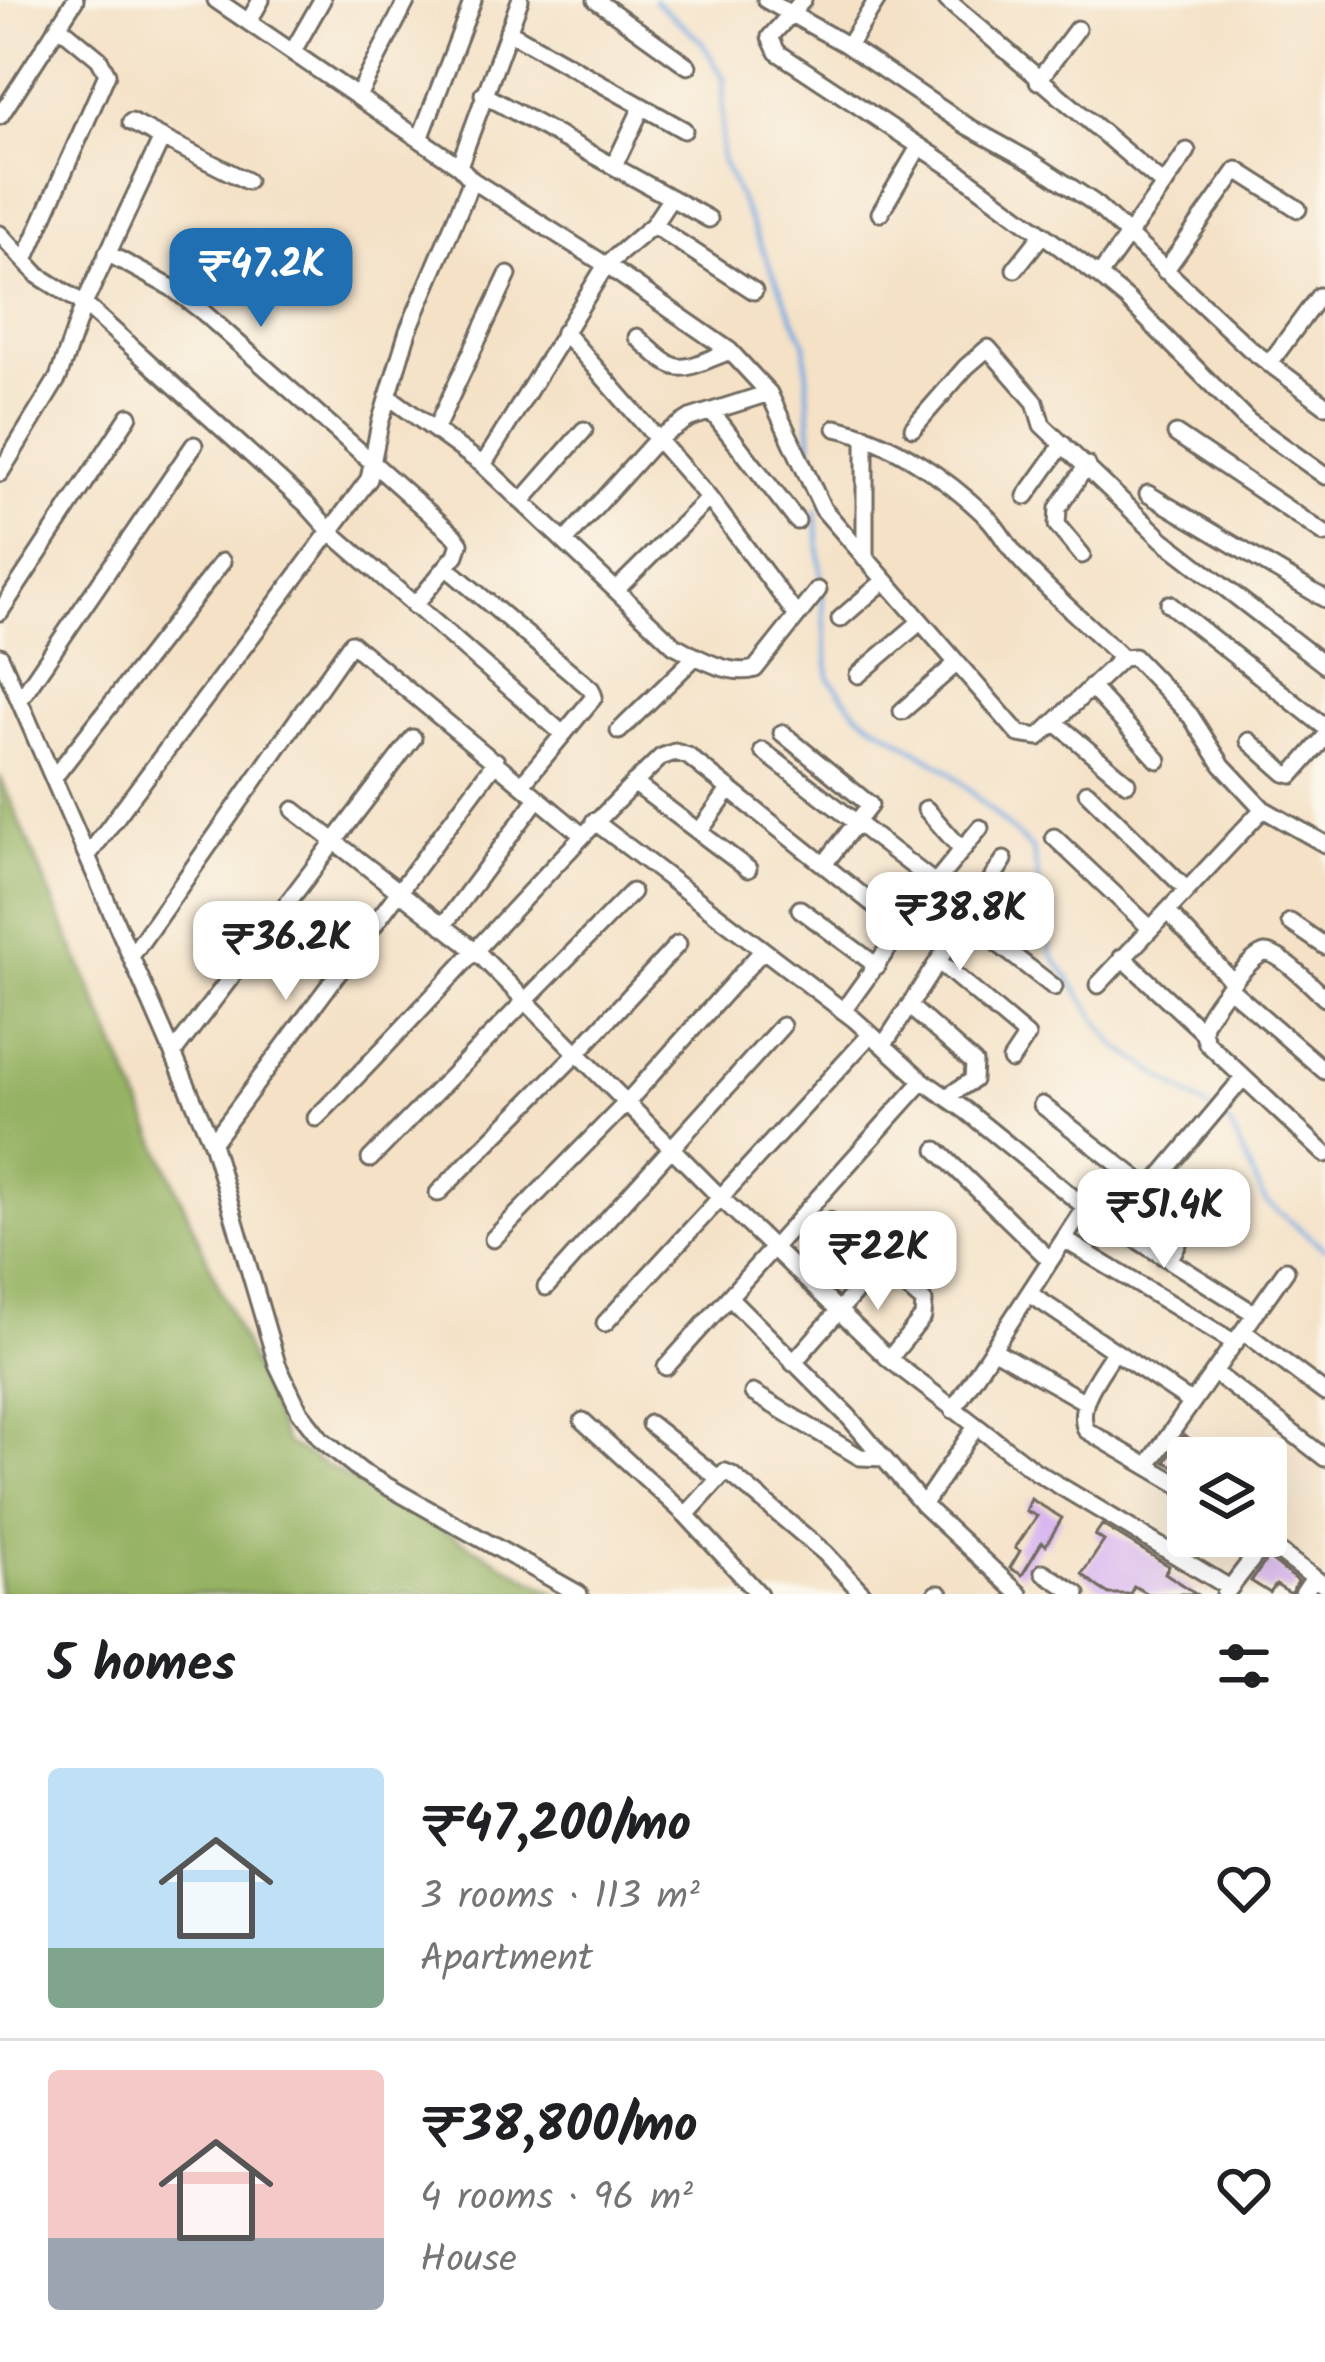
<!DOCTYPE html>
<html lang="en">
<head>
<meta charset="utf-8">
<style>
  :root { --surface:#fff; --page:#f6f6f6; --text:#202124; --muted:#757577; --line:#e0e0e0; --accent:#1f6fb2 }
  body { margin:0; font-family:Kalam,sans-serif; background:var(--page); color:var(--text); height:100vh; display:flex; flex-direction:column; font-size:45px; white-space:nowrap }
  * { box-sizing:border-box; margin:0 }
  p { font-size:39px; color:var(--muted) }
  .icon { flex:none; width:66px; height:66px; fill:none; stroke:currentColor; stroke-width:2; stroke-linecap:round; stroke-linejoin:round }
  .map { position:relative; height:1594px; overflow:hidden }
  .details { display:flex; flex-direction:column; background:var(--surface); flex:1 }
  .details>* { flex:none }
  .tools { position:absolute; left:1167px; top:1437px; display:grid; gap:24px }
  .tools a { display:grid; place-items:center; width:120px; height:120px; border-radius:12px; background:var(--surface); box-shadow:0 12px 48px #0002; font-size:60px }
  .price { position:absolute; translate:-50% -102px; padding:0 27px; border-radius:24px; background:#fff; color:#222; font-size:39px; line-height:78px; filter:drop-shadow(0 3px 6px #0008) }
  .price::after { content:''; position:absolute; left:50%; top:72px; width:36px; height:27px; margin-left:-18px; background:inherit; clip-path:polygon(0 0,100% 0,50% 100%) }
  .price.on { background:var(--accent); color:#fff }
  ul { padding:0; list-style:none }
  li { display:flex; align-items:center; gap:36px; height:300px; padding:0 48px }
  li+li { border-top:3px solid var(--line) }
  li span { display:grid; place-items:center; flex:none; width:336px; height:240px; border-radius:12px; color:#555 }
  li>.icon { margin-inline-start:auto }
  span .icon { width:144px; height:144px; fill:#fffc; stroke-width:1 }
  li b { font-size:51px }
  h2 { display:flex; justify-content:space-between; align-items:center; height:144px; padding:0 48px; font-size:51px }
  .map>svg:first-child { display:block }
  .forest { fill:#96b264; stroke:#606e48; stroke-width:3 }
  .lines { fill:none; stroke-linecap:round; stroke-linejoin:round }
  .stream { stroke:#72a7df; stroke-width:4.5 }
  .building { fill:#d5b0ef }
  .minor-casing { stroke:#716b61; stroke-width:21 }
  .minor { stroke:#fff; stroke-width:15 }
</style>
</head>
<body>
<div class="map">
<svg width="1325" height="1594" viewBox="0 0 1325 1594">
  <rect width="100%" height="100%" fill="#fbf7ec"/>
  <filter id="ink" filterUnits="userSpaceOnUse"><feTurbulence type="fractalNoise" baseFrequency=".00833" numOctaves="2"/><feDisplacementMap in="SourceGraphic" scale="24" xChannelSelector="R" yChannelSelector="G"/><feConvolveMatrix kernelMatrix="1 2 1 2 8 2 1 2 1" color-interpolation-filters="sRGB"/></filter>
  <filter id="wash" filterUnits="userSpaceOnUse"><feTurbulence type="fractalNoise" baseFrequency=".004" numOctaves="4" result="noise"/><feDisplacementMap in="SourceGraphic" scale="48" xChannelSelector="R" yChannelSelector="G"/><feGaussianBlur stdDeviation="2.7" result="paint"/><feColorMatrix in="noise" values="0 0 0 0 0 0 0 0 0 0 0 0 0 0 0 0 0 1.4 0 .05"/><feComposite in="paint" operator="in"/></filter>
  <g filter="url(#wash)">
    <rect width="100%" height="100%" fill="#f4e1c6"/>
    <!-- forest -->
    <path class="forest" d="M0 776 286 1443 557 1594H0Z"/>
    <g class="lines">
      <!-- stream -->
      <path class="stream" d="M654 0 701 41 724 78 721 157 805 344 813 475
        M816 511 829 678 857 713 949 771 1033 850 1051 953 1115 1045 1210 1110
        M1219 1117 1230 1125 1265 1201 1325 1249"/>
    </g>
    <g id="blocks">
      <!-- building -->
      <path class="building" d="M1184 1435 1208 1450 1203 1458H1188V1473L1165 1462Z
        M1031 1499 1062 1518 1046 1545 1042 1542 1022 1575 1010 1568 1020 1551 1015 1548 1037 1516 1026 1511Z
        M1102 1525 1169 1566 1165 1573 1197 1594H1148L1134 1586 1130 1594H1109L1098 1587 1082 1574 1104 1541 1095 1535Z
        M1268 1558 1298 1581 1291 1594 1276 1585 1270 1593 1251 1581Z"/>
    </g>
  </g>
  <g filter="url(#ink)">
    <use href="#blocks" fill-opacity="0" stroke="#716b61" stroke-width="3"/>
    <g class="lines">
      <!-- minor casing -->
      <g class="minor-casing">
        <path id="minor" d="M596 0 688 66
          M766 0 845 44 967 126 1034 163 1093 202 1250 349 1325 405
          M803 0 770 37 777 52 957 171 1099 276 1127 299 1248 421 1325 476
          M947 0 1164 185 1099 276
          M249 21 261 0
          M508 31 684 130
          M848 46 877 0
          M293 51 322 0
          M1038 81 1077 29
          M483 94 709 219
          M358 96 407 0
          M0 116 75 0
          M131 122 162 138
          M420 139 473 0
          M459 166 520 0
          M614 166 642 107
          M472 180 606 265 730 351 769 393 823 509 1019 734 1039 737 1122 658
          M1164 185 1187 151
          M880 213 919 147
          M653 225 754 291
          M0 234 39 276 84 304 307 505 332 533 563 734
          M107 253 172 288 203 312 455 536 460 543 456 555 414 606
          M25 260 107 74 99 59 59 26
          M1015 269 1042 235
          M1165 271 1237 170 1298 209
          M564 332 709 498 797 616
          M637 337C681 378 676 372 730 351
          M1269 364 1319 296
          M388 396 483 465 674 645C696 657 730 677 755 669L818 590
          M712 412 797 521
          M836 428C892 440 946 478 987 517 998 528 1005 542 1015 554 1047 591 1087 623 1122 658L1134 657 1190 715 1222 765 1263 809 1325 844
          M913 428 966 367 988 348 1035 402 1042 425 1163 540 1325 665
          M435 430 508 275
          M1176 434 1325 534
          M483 465 606 265 653 225 671 198
          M0 473 58 378 84 304 162 138 247 181
          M1148 494 1325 599
          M1026 496 1063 444
          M523 500 584 430
          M566 540 657 439 690 418 769 393
          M1082 555 1057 525 1058 508 1087 465
          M865 559V436
          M446 567 591 689 594 697 522 784
          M617 589 709 498
          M1169 604 1325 727
          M0 612 129 416
          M840 619 884 581
          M0 656 212 1143 277 1364 300 1412 321 1439 362 1472 579 1594
          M858 675 920 622
          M1091 687 1158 760
          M21 698 194 445
          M902 711 957 663
          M1055 722 1127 783
          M619 731 695 657
          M782 733 870 805 825 863
          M1249 741 1285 773 1292 775 1325 737
          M763 751 935 883
          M55 776 222 562
          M634 783 748 869
          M1087 792 1187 890
          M926 809 962 850
          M294 810 476 951 721 1198 889 1359 1035 1471 1230 1588 1225 1594
          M594 821 854 1019 923 1081 965 1110 1085 1207 1255 1314
          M699 832 730 789
          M1054 837 1149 927
          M89 854 369 479 380 423 408 331 472 180 459 166 216 0
          M800 909 877 966
          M1167 911 1233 982
          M966 919 1054 987
          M1290 922 1325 946
          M443 926 538 798
          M132 955 351 643 581 834
          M1122 957 1203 1032
          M938 961 1027 1036 1011 1060
          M1098 985 1263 809
          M1229 988 1325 1071
          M1325 998C1313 987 1280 952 1265 953 1250 955 1209 1011 1204 1025 1202 1034 1204 1035 1207 1043L1325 1154
          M909 1006 974 1063 973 1080 946 1097
          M843 1011 935 883 980 828
          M883 1046 1004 860
          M174 1052 413 738
          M1042 1105 1150 1189
          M316 1118C434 1000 542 873 661 757L675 752 688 756 904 929
          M212 1143 496 761
          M937 1150 1050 1260
          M370 1159 632 892
          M438 1193 577 1053 678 944
          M1142 1199 1175 1233 1178 1244 1169 1260
          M830 1221 924 1302 923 1317 889 1359
          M1118 1227 1243 1078
          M493 1239 627 1102 763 950
          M1065 1240 1235 1343
          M546 1287 782 1026
          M1030 1294 1192 1403
          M730 1298 848 1416 923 1505 1019 1594
          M605 1323 870 1035
          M1243 1331 1325 1393
          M994 1350 1085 1402
          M1114 1352C1101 1374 1075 1403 1086 1430L1188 1490
          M793 1363 907 1233
          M666 1367 923 1081
          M1214 1372 1325 1458
          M753 1393 860 1457 884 1458
          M953 1410 1085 1207
          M583 1421 686 1515 759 1594
          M650 1424 718 1478
          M1148 1465 1286 1270
          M923 1505 975 1428
          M686 1515 725 1472 732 1475 825 1553 863 1594
          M1258 1536 1325 1586
          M1043 1572 1077 1594
          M1230 1588 1266 1541
          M936 1594H940
          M1303 1594 1314 1578"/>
      </g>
      <!-- minor -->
      <use href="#minor" class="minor"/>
    </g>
  </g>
</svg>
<div class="tools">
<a><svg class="icon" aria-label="layers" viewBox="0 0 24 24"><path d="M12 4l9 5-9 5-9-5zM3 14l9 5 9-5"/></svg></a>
</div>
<b class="price on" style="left:261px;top:330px">₹47.2K</b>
<b class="price" style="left:960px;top:974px">₹38.8K</b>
<b class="price" style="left:286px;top:1003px">₹36.2K</b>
<b class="price" style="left:1164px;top:1271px">₹51.4K</b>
<b class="price" style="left:878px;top:1313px">₹22K</b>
</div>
<section class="details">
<h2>5 homes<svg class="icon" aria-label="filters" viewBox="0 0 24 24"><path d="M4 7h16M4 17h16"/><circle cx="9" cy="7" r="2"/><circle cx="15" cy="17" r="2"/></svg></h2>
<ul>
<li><span style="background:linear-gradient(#bfe0f5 75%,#7fa58c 0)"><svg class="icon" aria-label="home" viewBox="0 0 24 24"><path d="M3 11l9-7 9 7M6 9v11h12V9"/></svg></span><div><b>₹47,200/mo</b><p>3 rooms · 113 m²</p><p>Apartment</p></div><svg class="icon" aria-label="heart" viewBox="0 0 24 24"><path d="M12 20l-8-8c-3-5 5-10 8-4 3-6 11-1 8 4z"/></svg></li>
<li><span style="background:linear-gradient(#f6c9c9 70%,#9aa5b1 0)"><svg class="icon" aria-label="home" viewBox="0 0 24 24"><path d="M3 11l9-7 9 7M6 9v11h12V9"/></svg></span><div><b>₹38,800/mo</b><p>4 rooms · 96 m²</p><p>House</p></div><svg class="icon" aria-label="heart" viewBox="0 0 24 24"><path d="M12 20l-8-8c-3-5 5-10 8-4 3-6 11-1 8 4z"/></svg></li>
</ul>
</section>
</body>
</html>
